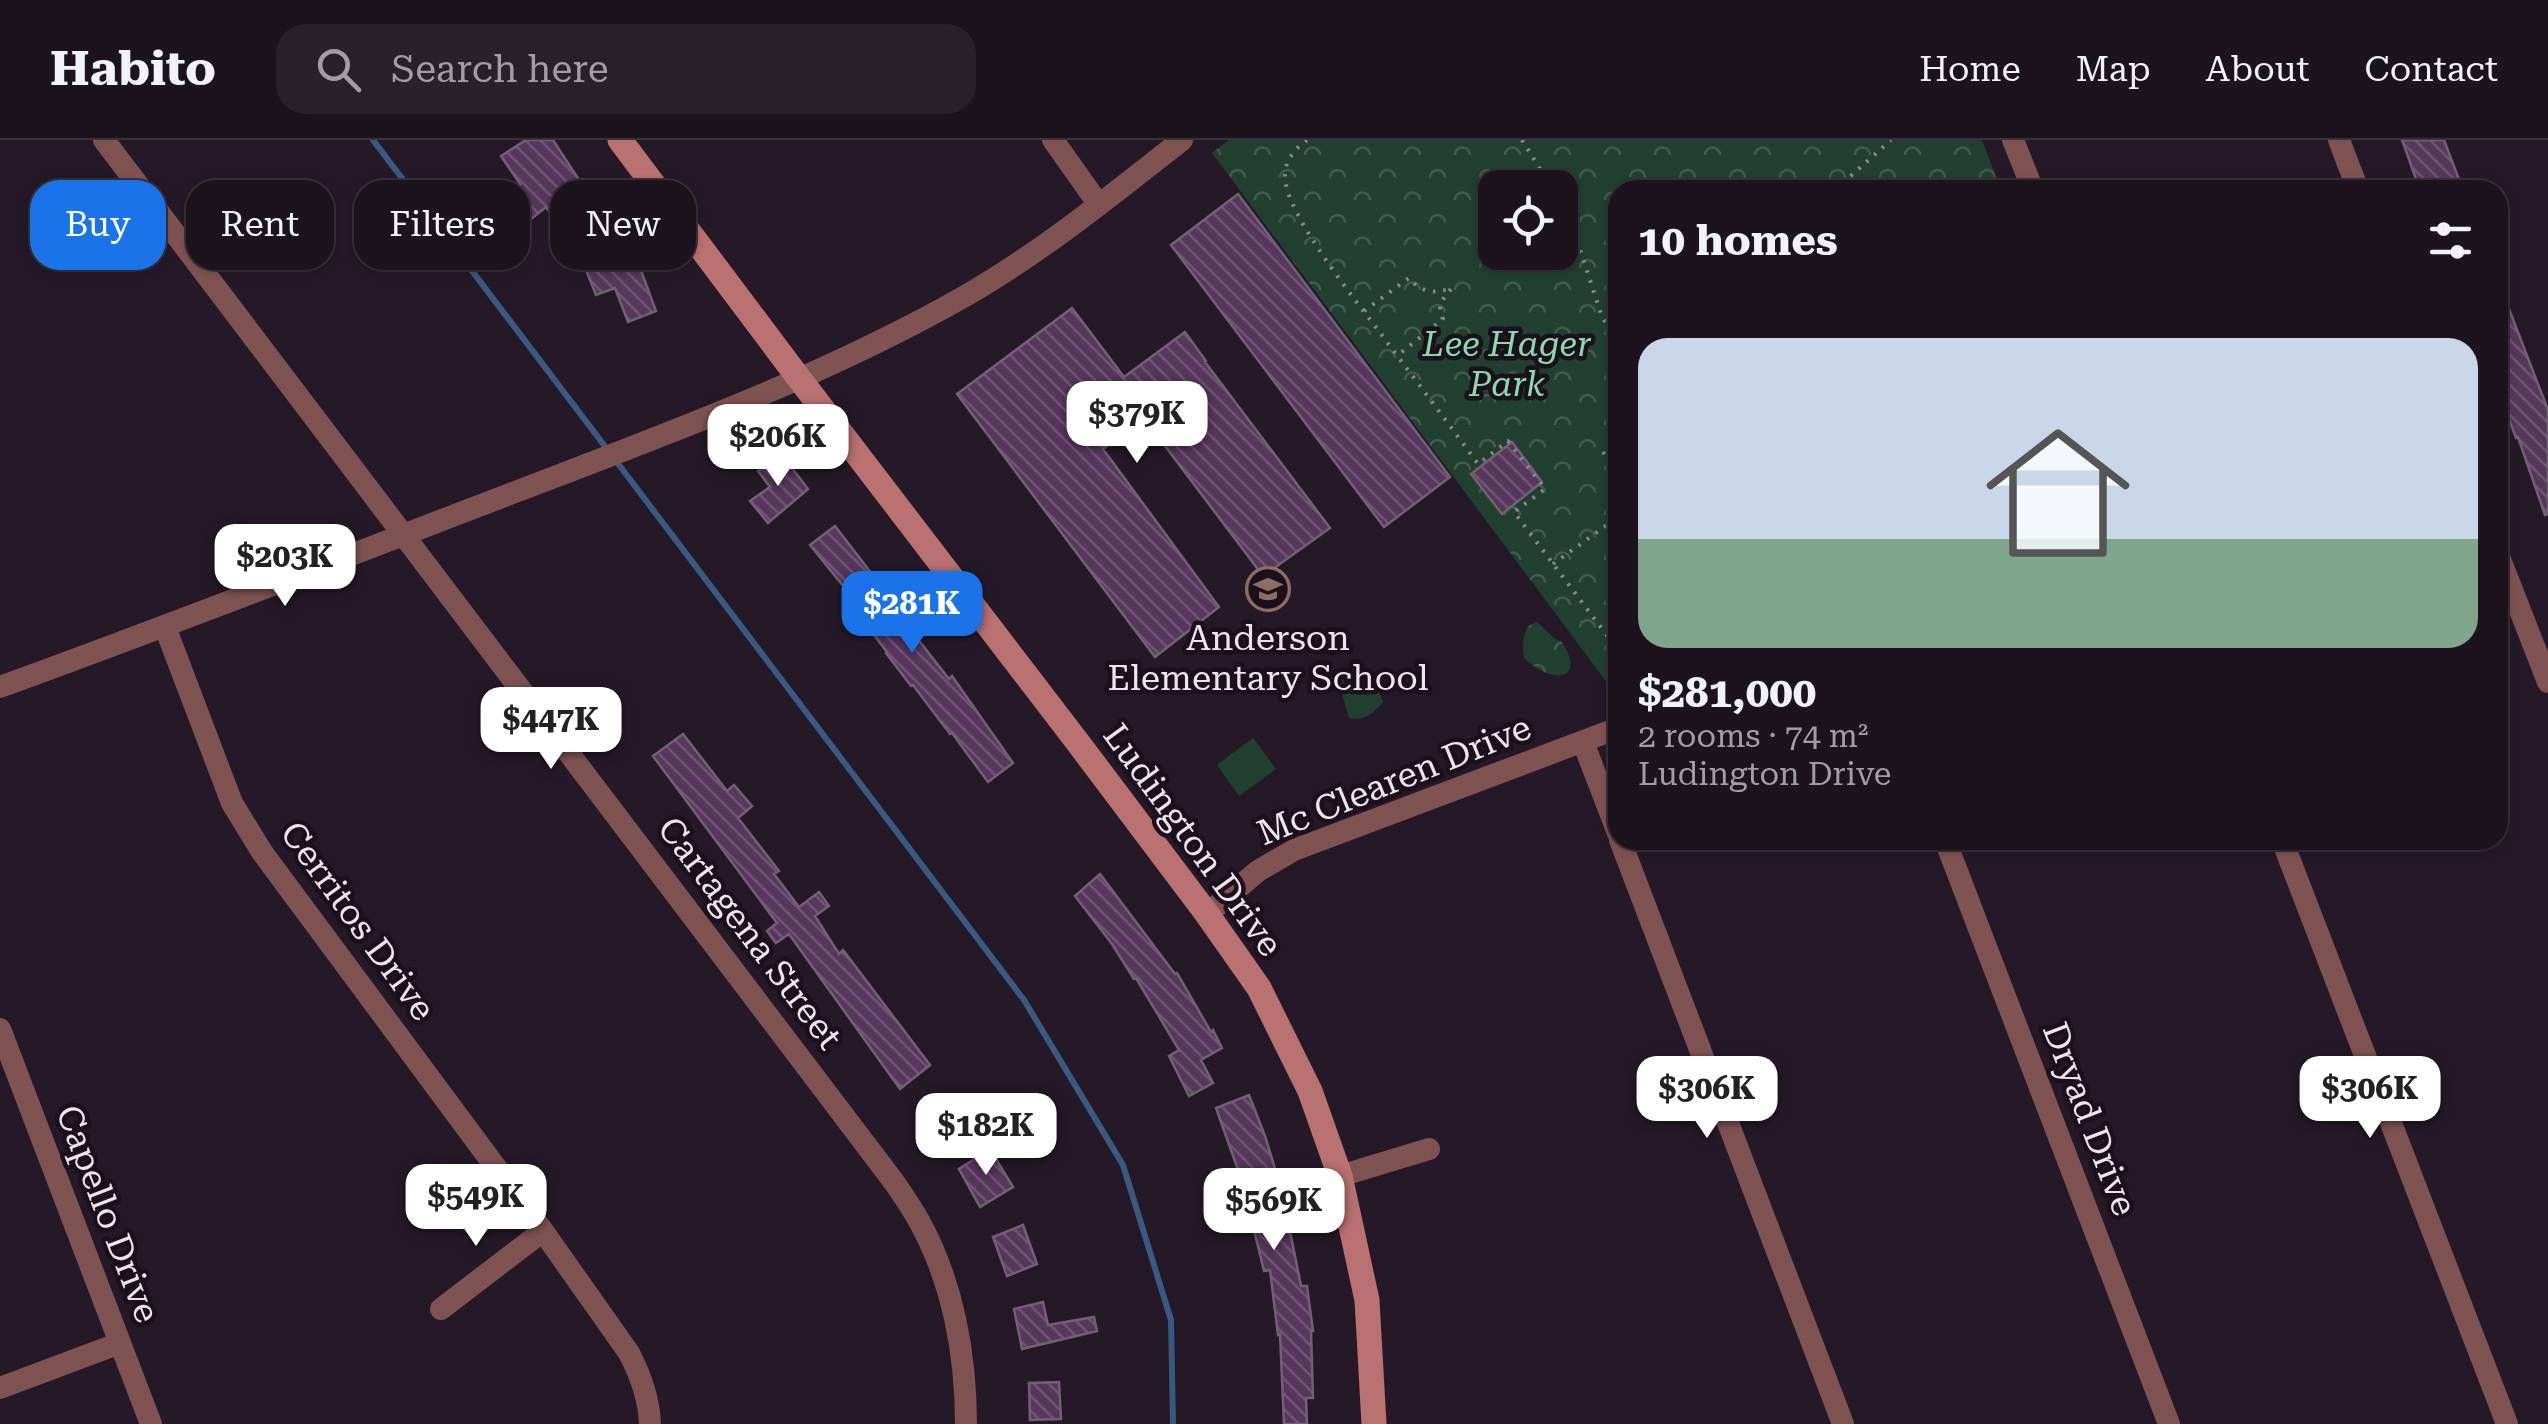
<!DOCTYPE html>
<html lang="en">
<head>
<meta charset="utf-8">
<style>
  :root { --surface:#1c131d; --page:#29202a; --text:#f1f3f6; --muted:#a09ea4; --line:#3a323b; --accent:#1a73e8 }
  body { margin:0; font-family:"Roboto Serif",serif; background:var(--page); color:var(--text); height:100vh; display:flex; flex-direction:column; font-size:38px; white-space:nowrap }
  * { box-sizing:border-box; margin:0 }
  p { font-size:32px; color:var(--muted) }
  .icon { flex:none; width:55px; height:55px; fill:none; stroke:currentColor; stroke-width:2; stroke-linecap:round; stroke-linejoin:round }
  .map { position:relative; flex:1; overflow:hidden }
  .panel { position:absolute; left:1608px; top:40px; width:900px; height:670px; display:flex; flex-direction:column; background:var(--surface); border-radius:30px; box-shadow:0 2px 8px #0004,0 0 0 2px var(--line) }
  .panel>* { flex:none }
  .top-card { position:absolute; left:30px; top:40px; width:950px; height:90px; display:flex; gap:20px }
  .tools { position:absolute; left:1478px; top:30px; display:grid; gap:20px }
  .tools a { display:grid; place-items:center; width:100px; height:100px; border-radius:20px; background:var(--surface); box-shadow:0 2px 8px #0004,0 0 0 2px var(--line); font-size:50px }
  .price { position:absolute; translate:-50% -85px; padding:0 22px; border-radius:20px; background:#fff; color:#222; font-size:32px; line-height:65px; filter:drop-shadow(0 2px 5px #0008) }
  .price::after { content:''; position:absolute; left:50%; top:60px; width:30px; height:22px; margin-left:-15px; background:inherit; clip-path:polygon(0 0,100% 0,50% 100%) }
  .price.active { background:var(--accent); color:#fff }
  ul { padding:0; list-style:none }
  li { display:grid; align-content:center; gap:20px; height:530px; padding:0 30px }
  li+li { border-top:2px solid var(--line) }
  li span { display:grid; place-items:center; height:310px; border-radius:30px; color:#555 }
  li>.icon { margin-inline-start:auto }
  span .icon { width:180px; height:180px; fill:#fffc; stroke-width:1 }
  li b { font-size:42px }
  h2 { display:flex; justify-content:space-between; align-items:center; height:120px; padding:0 30px; font-size:42px }
  .pill { padding:0 35px; border-radius:30px; background:var(--surface); box-shadow:0 2px 8px #0004,0 0 0 2px var(--line); font-size:35px; line-height:90px }
  .pill.active { background:var(--accent); color:#fff }
  header { display:flex; align-items:center; gap:60px; box-sizing:border-box; height:140px; padding:0 50px; background:var(--surface); border-bottom:2px solid var(--line) }
  header strong { font-size:48px }
  nav { display:flex; gap:55px; margin-inline-start:auto; font-size:35px }
  .search { width:700px; height:90px; background:var(--page); display:flex; align-items:center; gap:25px; box-sizing:border-box; padding:0 35px; border-radius:30px; color:var(--muted); font-size:38px }
  .map>svg:first-child { display:block }
  .grass { fill:#21402f }
  .forest { fill:url(#forest-crowns); fill-rule:evenodd }
  .lines { fill:none; stroke-linecap:round; stroke-linejoin:round }
  .stream { stroke:#3b5a82; stroke-width:6 }
  .building { fill:url(#building-back-hatch); stroke:#716273; stroke-width:2.5 }
  .path { stroke:#908692; stroke-width:4; stroke-dasharray:2.5 8; stroke-linecap:butt }
  .street { stroke:#805353; stroke-width:22 }
  .secondary { stroke:#b97171; stroke-width:25 }
  .labels { text-anchor:middle; stroke-width:9; stroke-linejoin:round; paint-order:stroke }
  .park-label { font-size:35px; font-style:italic; fill:#88daab; stroke:#1c101d }
  .poi-label { font-size:35px; fill:#ede5ee; stroke:#1c101d }
  .street-label { font-size:35px; fill:#ede5ee; stroke:#1c101d }
</style>
</head>
<body>
<header>
<strong>Habito</strong>
<div class="search"><svg class="icon" aria-label="search" viewBox="0 0 24 24"><circle cx="10" cy="10" r="6"/><path d="M15 15l6 6"/></svg>Search here</div>
<nav><a>Home</a><a>Map</a><a>About</a><a>Contact</a></nav>
</header>
<div class="map">
<svg width="2548" height="1284" viewBox="0 0 2548 1284">
  <defs>
    <pattern id="forest-crowns" width="20" height="18" patternUnits="userSpaceOnUse" patternTransform="scale(2.5)"><rect width="20" height="18" fill="#21402f"/><path d="M2 6a3 3 0 1 1 6 0M12 15a3 3 0 1 1 6 0" fill="none" stroke="#425b4d"/></pattern>
    <pattern id="building-back-hatch" width="6" height="6" patternUnits="userSpaceOnUse" patternTransform="scale(2.5)"><rect width="6" height="6" fill="#58375d"/><path d="M-1 5l2 2M0 0l6 6M5-1l2 2" fill="none" stroke="#705475"/></pattern>
  </defs>
  <rect width="100%" height="100%" fill="#251927"/>
  <!-- grass -->
  <path class="grass" d="M1253 598 1276 629 1239 656 1217 625Z"/>
  <!-- forest -->
  <path class="forest" d="M1229 0H1982L2001 50H1618L1617 556 1212 13ZM1495 48H1560V112H1495Z
    M1537 482 1555 499 1561 501C1588 540 1552 546 1524 518 1522 506 1523 497 1528 486Z
    M1351 533H1369L1375 539 1383 562C1373 574 1365 581 1349 578L1339 543 1341 536Z"/>
  <g class="lines">
    <!-- stream -->
    <path class="stream" d="M373 0 1024 860 1123 1025 1171 1180 1173 1284"/>
  </g>
  <!-- building -->
  <path class="building" d="M526 0H553L583 46 585 44 632 106 656 171 628 182 615 148 596 155 586 130 591 128 546 67 512 94 491 67 520 44 501 16Z
    M2402 0H2444L2463 50H2420Z
    M1238 54 1450 337 1384 387 1171 105Z
    M2499 143 2548 270V374L2545 375 2518 297 2516 298 2498 249V144Z
    M1072 168 1124 237 1185 192 1206 221 1205 222 1330 388 1263 436 1144 278 1103 309 1219 467 1155 517 957 254Z
    M1512 302 1542 342 1502 374 1471 334Z
    M782 315 808 349 768 383 750 361 770 347 758 331Z
    M835 386 875 438 900 474 899 475 949 539 952 536 1013 623 988 642 952 593 950 594 913 545 911 546 886 513 887 512 848 461 852 457 810 405Z
    M683 594 727 651 734 645 752 666 738 678 779 731 774 734 799 767 819 752 829 766 815 776 839 814 843 810 930 925 900 949 789 794 776 803 767 791 777 783 653 616Z
    M1100 734 1175 834 1177 833 1211 892 1213 890 1222 908 1201 920 1213 943 1189 956 1169 916 1179 910 1136 838 1134 839 1112 804 1075 756Z
    M1249 955 1265 996 1282 1051 1301 1146H1307L1313 1191H1311L1313 1258H1306L1307 1284H1284L1280 1194 1278 1195 1270 1130 1264 1131 1254 1090 1259 1089 1216 968Z
    M990 1009 1013 1047 980 1067 959 1029Z
    M1023 1085 1037 1124 1007 1136 993 1097Z
    M1043 1162 1048 1185 1094 1177 1097 1191 1022 1209 1014 1169Z
    M1059 1242 1061 1279 1030 1280 1029 1243Z"/>
  <g class="lines">
    <!-- path -->
    <path class="path" d="M1307 0C1294 9 1284 22 1285 38 1287 76 1357 162 1381 194 1413 237 1446 280 1478 324L1508 301 1545 349 1514 372 1618 510
      M1522 0 1552 48
      M1835 50 1891 0
      M1560 62 1577 100 1601 174 1609 189 1618 191
      M1364 171 1409 138C1422 153 1434 154 1452 148 1443 158 1436 166 1443 179L1398 215
      M1603 312 1618 335
      M1553 424 1618 377"/>
    <!-- street -->
    <path class="street" d="M104 0 894 1042C903 1055 912 1068 919 1081 953 1142 966 1215 966 1284
      M1053 0 1099 65
      M2013 0 2033 50
      M2339 0 2358 50
      M2498 414 2548 542
      M165 487 232 663 262 712 543 1091 629 1213C641 1236 649 1258 650 1284
      M0 547C171 485 340 419 510 354 664 295 823 237 967 155 1043 111 1113 54 1182 0
      M1583 602 1618 693
      M1620 700 1843 1284
      M1945 700 2169 1284
      M2282 700 2507 1284
      M1207 774 1258 731 1294 710 1618 588
      M0 889 151 1284
      M1340 1036 1429 1009
      M441 1169 543 1091
      M0 1248 120 1203"/>
    <!-- secondary -->
    <path class="secondary" d="M620 0 798 237 1079 604 1207 774 1259 848 1310 951 1340 1036 1367 1160 1374 1284"/>
  </g>
  <!-- icons -->
  <defs>
    <g id="school-ring" transform="scale(2.25)"><circle r="9.5" fill="#1c101d" stroke="#8d6e63" stroke-width="1.5"/><path d="M0-5L7-2L0 1L-7-2ZM-4 1L0 2.5L4 1V4Q0 6-4 4Z" fill="#8d6e63"/></g>
  </defs>
  <g fill-rule="evenodd">
    <use href="#school-ring" x="1268" y="449"/>
  </g>
  <g class="labels">
    <!-- park labels -->
    <g class="park-label">
      <text x="1507" y="216">Lee Hager<tspan x="1507" dy="40">Park</tspan></text>
    </g>
    <!-- poi labels -->
    <g class="poi-label">
      <text x="1268" y="510">Anderson<tspan x="1268" dy="40">Elementary School</tspan></text>
    </g>
    <!-- street labels -->
    <g class="street-label">
      <text transform="translate(1394 640) rotate(-22)" y="12">Mc Clearen Drive</text>
      <text transform="translate(1193 700) rotate(54)" y="12">Ludington Drive</text>
      <text transform="translate(358 781) rotate(54)" y="12">Cerritos Drive</text>
      <text transform="translate(750 793) rotate(53)" y="12">Cartagena Street</text>
      <text transform="translate(2090 979) rotate(69)" y="12">Dryad Drive</text>
      <text transform="translate(108 1074) rotate(69)" y="12">Capello Drive</text>
    </g>
  </g>
</svg>
<div class="tools">
<a><svg class="icon" aria-label="locate" viewBox="0 0 24 24"><circle cx="12" cy="12" r="6"/><path d="M12 2v4M12 18v4M2 12h4M18 12h4"/></svg></a>
</div>
<b class="price" style="left:1137px;top:326px">$379K</b>
<b class="price" style="left:778px;top:349px">$206K</b>
<b class="price" style="left:285px;top:469px">$203K</b>
<b class="price active" style="left:912px;top:516px">$281K</b>
<b class="price" style="left:551px;top:632px">$447K</b>
<b class="price" style="left:1707px;top:1001px">$306K</b>
<b class="price" style="left:2370px;top:1001px">$306K</b>
<b class="price" style="left:986px;top:1038px">$182K</b>
<b class="price" style="left:476px;top:1109px">$549K</b>
<b class="price" style="left:1274px;top:1113px">$569K</b>
<div class="top-card">
<a class="pill active">Buy</a>
<a class="pill">Rent</a>
<a class="pill">Filters</a>
<a class="pill">New</a>
</div>
<section class="panel">
<h2>10 homes<svg class="icon" aria-label="filters" viewBox="0 0 24 24"><path d="M4 7h16M4 17h16"/><circle cx="9" cy="7" r="2"/><circle cx="15" cy="17" r="2"/></svg></h2>
<ul>
<li><span style="background:linear-gradient(#c9d6e8 65%,#7fa58c 0)"><svg class="icon" aria-label="home" viewBox="0 0 24 24"><path d="M3 11l9-7 9 7M6 9v11h12V9"/></svg></span><div><b>$281,000</b><p>2 rooms · 74 m²</p><p>Ludington Drive</p></div></li>
</ul>
</section>
</div>
</body>
</html>
